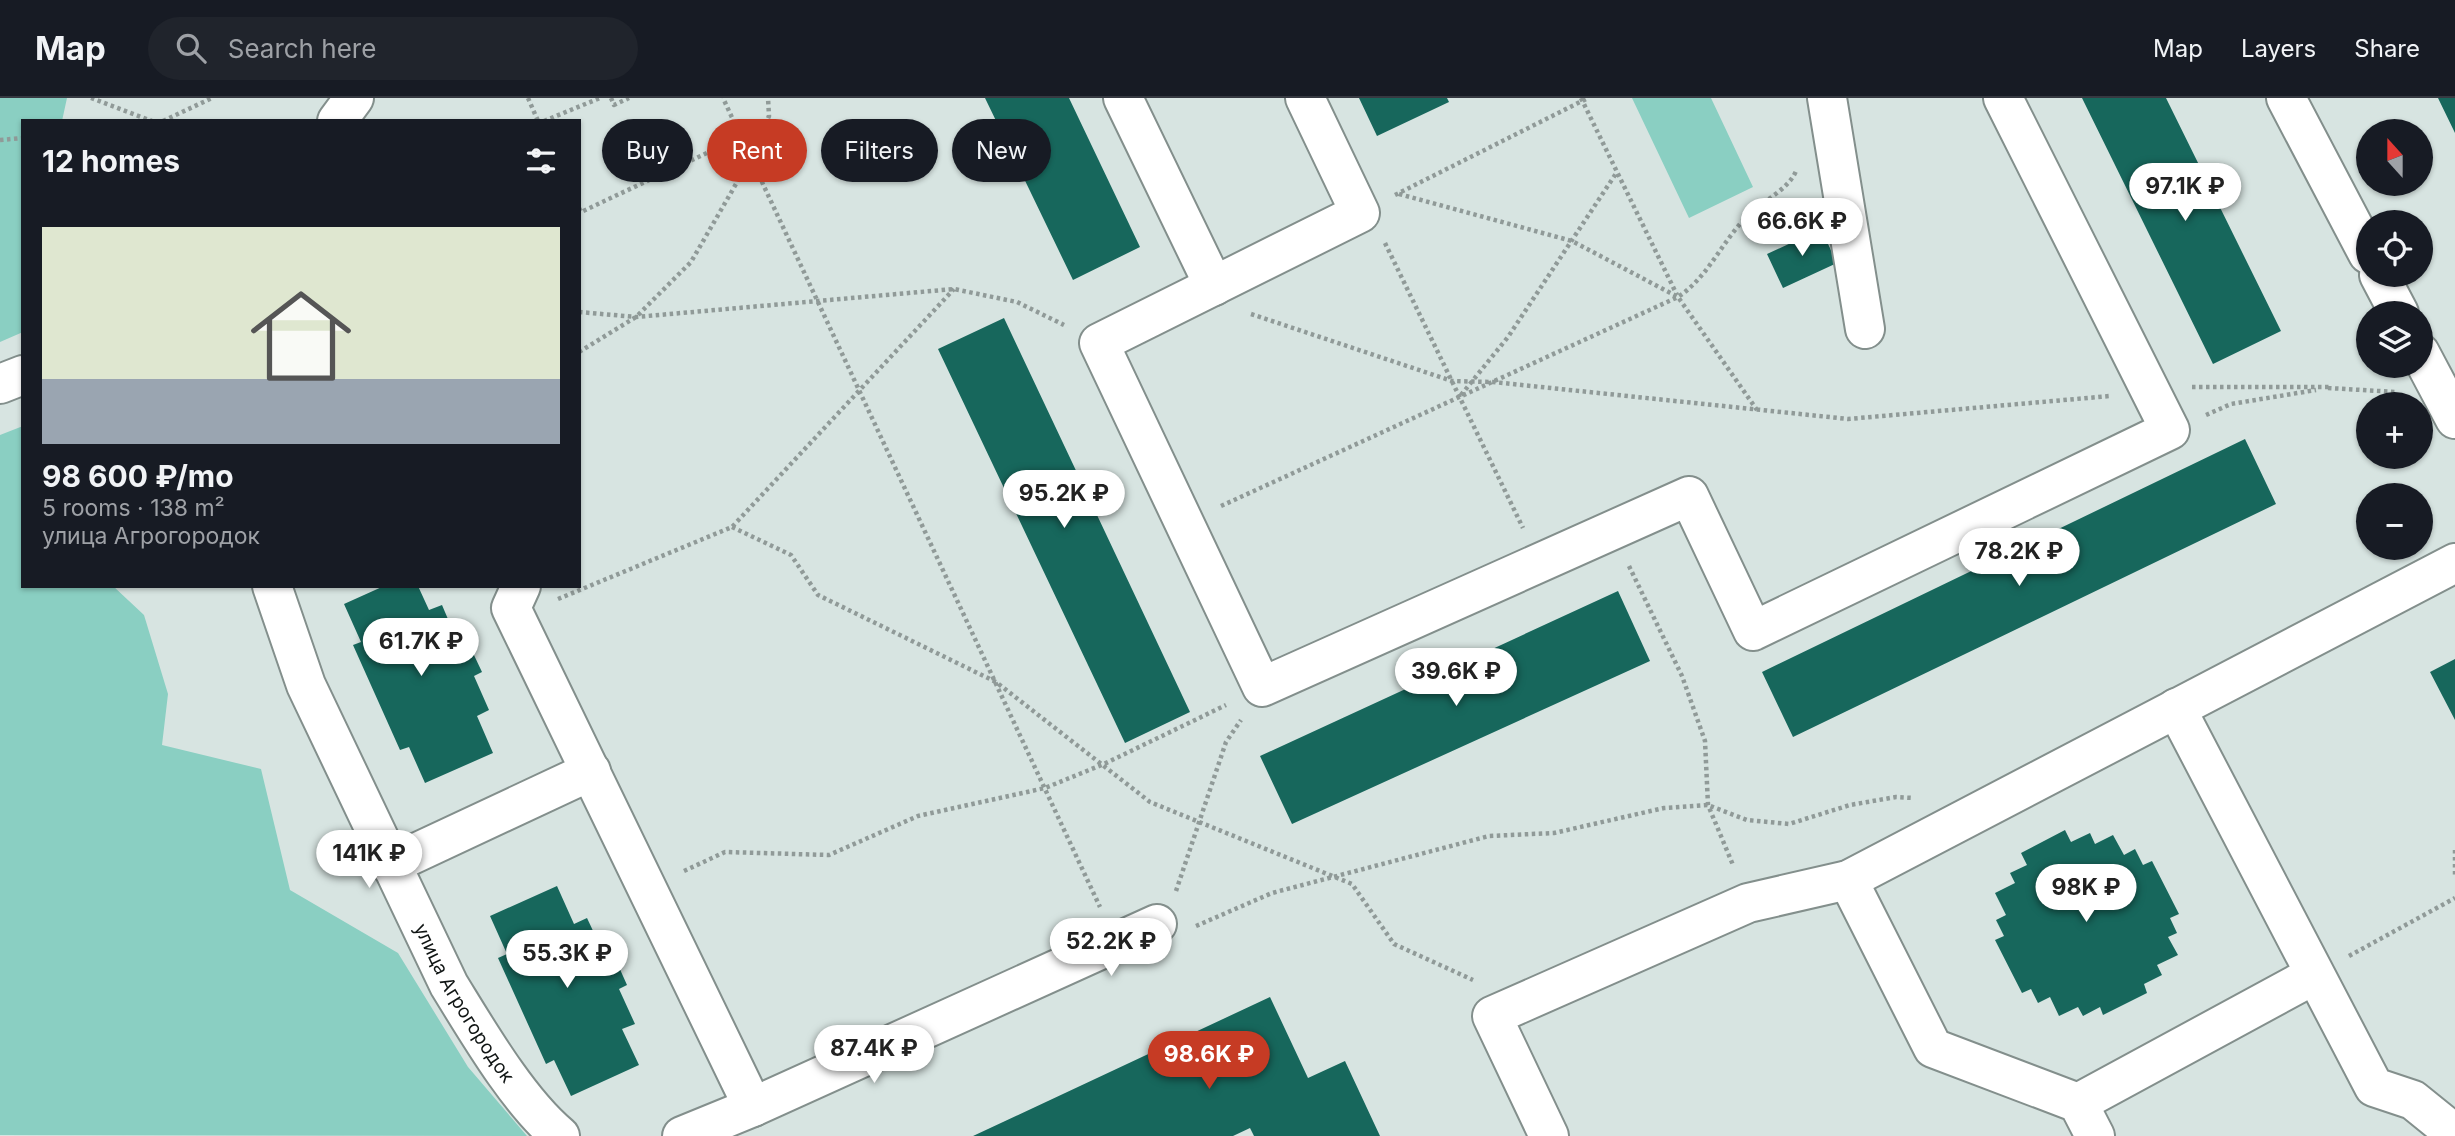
<!DOCTYPE html>
<html lang="en">
<head>
<meta charset="utf-8">
<style>
  :root { --surface:#171b24; --page:#20242c; --text:#f1f3f6; --muted:#9ea1a6; --line:#363941; --accent:#c63b24 }
  body { margin:0; font-family:Inter,sans-serif; background:var(--page); color:var(--text); height:100vh; display:flex; flex-direction:column; font-size:26px; white-space:nowrap }
  * { box-sizing:border-box; margin:0 }
  p { font-size:23px; color:var(--muted) }
  .icon { flex:none; width:38px; height:38px; fill:none; stroke:currentColor; stroke-width:2; stroke-linecap:round; stroke-linejoin:round }
  .map { position:relative; flex:1; overflow:hidden }
  .panel { position:absolute; left:21px; top:21px; width:560px; height:469px; display:flex; flex-direction:column; background:var(--surface); border-radius:0px; box-shadow:0 2px 5px #0004 }
  .panel>* { flex:none }
  .top-card { position:absolute; left:602px; top:21px; width:665px; height:63px; display:flex; gap:14px }
  .needle { width:46px; rotate:339deg }
  .buttons { position:absolute; left:2356px; top:21px; display:grid; gap:14px }
  .buttons a { display:grid; place-items:center; width:77px; height:77px; border-radius:50%; background:var(--surface); box-shadow:0 2px 5px #0004; font-size:35px }
  .price { position:absolute; translate:-50% -60px; padding:0 16px; border-radius:24px; background:#fff; color:#222; font-size:23px; line-height:46px; filter:drop-shadow(0 2px 4px #0008) }
  .price::after { content:''; position:absolute; left:50%; top:42px; width:21px; height:16px; margin-left:-10px; background:inherit; clip-path:polygon(0 0,100% 0,50% 100%) }
  .price.selected { background:var(--accent); color:#fff }
  ul { padding:0; list-style:none }
  li { display:grid; align-content:center; gap:14px; height:371px; padding:0 21px }
  li+li { border-top:2px solid var(--line) }
  li span { display:grid; place-items:center; height:217px; border-radius:0px; color:#555 }
  li>.icon { margin-inline-start:auto }
  span .icon { width:126px; height:126px; fill:#fffc; stroke-width:1 }
  li b { font-size:30px }
  h2 { display:flex; justify-content:space-between; align-items:center; height:84px; padding:0 21px; font-size:30px }
  .pill { padding:0 24px; border-radius:32px; background:var(--surface); box-shadow:0 2px 5px #0004; font-size:24px; line-height:63px }
  .pill.selected { background:var(--accent); color:#fff }
  header { display:flex; align-items:center; gap:42px; box-sizing:border-box; height:98px; padding:0 35px; background:var(--surface); border-bottom:2px solid var(--line) }
  header strong { font-size:33px }
  nav { display:flex; gap:38px; margin-inline-start:auto; font-size:24px }
  .search { width:490px; height:63px; background:var(--page); display:flex; align-items:center; gap:18px; box-sizing:border-box; padding:0 24px; border-radius:38px; color:var(--muted); font-size:26px }
  .map>svg:first-child { display:block }
  .green { fill:#8acfc2 }
  .building { fill:#17675c }
  .lines { fill:none; stroke-linecap:round; stroke-linejoin:round }
  .minor-casing { stroke:#838f8c; stroke-width:42 }
  .path { stroke:#909a98; stroke-width:4.5; stroke-dasharray:3.5 3.5; stroke-linecap:butt }
  .minor { stroke:#fff; stroke-width:38 }
  .labels { text-anchor:middle; stroke-width:7; stroke-linejoin:round; paint-order:stroke }
  .street-label { font-size:19px; fill:#101514; stroke:#e4f1ee }
</style>
</head>
<body>
<header>
<strong>Map</strong>
<div class="search"><svg class="icon" aria-label="search" viewBox="0 0 24 24"><circle cx="10" cy="10" r="6"/><path d="M15 15l6 6"/></svg>Search here</div>
<nav><a>Map</a><a>Layers</a><a>Share</a></nav>
</header>
<div class="map">
<svg width="2455" height="1038" viewBox="0 0 2455 1038">
  <rect width="100%" height="100%" fill="#d7e4e1"/>
  <!-- green -->
  <path class="green" d="M0 0H67L62 23H23V234L0 244Z
    M1632 0H1711L1753 89 1689 120Z
    M23 328V488H113L144 517 168 596 162 647 261 671 290 792 398 855 468 969 527 1038 0 1037V337Z"/>
  <!-- building -->
  <path class="building" d="M985 0H1069L1140 149 1073 182Z
    M1359 0H1447L1449 4 1377 38Z
    M2082 0H2166L2281 233 2213 266Z
    M2438 0H2455V35Z
    M1821 131 1837 165 1783 190 1767 156Z
    M1004 220 1190 614 1125 645 938 251Z
    M2245 341 2276 406 1793 639 1762 574Z
    M384 488H418L429 512 442 507 456 540 464 536 482 574 474 578 489 612 477 618 493 655 425 685 409 649 400 652 353 547 361 544 344 506Z
    M1618 493 1650 563 1292 726 1260 658Z
    M2455 561V622L2430 574Z
    M2065 732 2071 744 2090 735 2095 746 2113 737 2124 757 2135 751 2143 767 2152 763 2179 816 2170 820 2177 835 2168 839 2178 857 2157 867 2162 877 2144 886 2147 895 2103 917 2100 909 2083 918 2078 909 2059 918 2050 899 2038 905 2031 891 2022 895 1995 842 2004 838 1996 822 2006 817 1995 795 2015 785 2010 775 2027 767 2021 755Z
    M557 788 574 826 587 820 602 852 610 849 627 887 619 891 635 926 622 931 639 967 571 998 554 962 546 966 498 860 507 856 490 818Z
    M1270 899 1308 980 1345 963 1380 1038H1254L1250 1030 1233 1038H973Z"/>
  <g class="lines">
    <!-- minor casing -->
    <g class="minor-casing">
      <g id="minor">
        <path d="M1123 0 1214 188"/>
        <path d="M1305 0 1360 115 1099 245 1262 589 1689 398 1753 533 2170 332 2003 0"/>
        <path d="M1827 0 1865 231"/>
        <path d="M2286 0 2368 156"/>
        <path d="M337 23 354 0"/>
        <path d="M2379 177 2399 215"/>
        <path d="M2420 255 2455 321"/>
        <path d="M0 286 23 277"/>
        <path id="s1" d="M272 488 306 587 449 887C478 934 518 1003 560 1038"/>
        <path d="M521 488 511 510 753 1009"/>
        <path d="M2176 610 2374 989 2413 1002 2455 1036"/>
        <path d="M390 767 591 673"/>
        <path d="M1848 782 1933 950 2078 1005 2095 1038"/>
        <path d="M2078 1005 2314 877"/>
        <path d="M682 1038 753 1009 1157 826"/>
        <path d="M1549 1038 1492 918 1748 805 1848 782 2455 465"/>
      </g>
    </g>
    <!-- path -->
    <path class="path" d="M91 0 152 23
      M528 0 538 23
      M611 0 614 7 629 0
      M1581 0 1677 197
      M163 23 212 0
      M544 23 600 0
      M741 39 1100 809
      M0 42 23 40
      M1399 96 1572 143 1678 199 1757 312
      M1395 97 1588 0
      M579 110 581 114 741 39 723 0
      M1385 145 1523 430
      M579 214 636 219 954 191 1017 204 1064 227
      M1251 216 1452 283 1493 284 1848 321 2110 298
      M579 254 636 219 691 164 751 60 769 18 768 0
      M2192 289H2331
      M2328 290 2396 294
      M1461 297 1508 239 1617 74
      M2206 317 2231 306 2316 292
      M1221 408 1678 199C1711 177 1723 139 1753 113 1767 101 1789 90 1796 73
      M732 429 791 457 818 497 996 584 1150 704 1352 786 1394 846 1473 882
      M1629 468 1682 578 1705 643 1708 707 1733 767
      M558 501 732 429 954 191
      M2455 752V778
      M684 773 725 754 829 757 918 718 1045 690 1104 666 1226 607
      M1176 793 1226 644 1241 622
      M1196 828 1272 795 1489 738 1554 735 1664 710 1708 707 1747 722 1789 726 1850 707 1896 699 1913 700
      M2349 858 2455 800"/>
    <!-- minor -->
    <use href="#minor" class="minor"/>
  </g>
  <g class="labels">
    <!-- street labels -->
    <g class="street-label">
      <text dy="7" stroke="none"><textPath href="#s1" startOffset="460">улица Агрогородок</textPath></text>
    </g>
  </g>
</svg>
<div class="buttons">
<a><svg class="needle" viewBox="-14 -14 28 28"><path d="M0-13l5 13h-10z" fill="#e53935"/><path d="M0 13l5-13h-10z" fill="#9ea1a6"/></svg></a>
<a><svg class="icon" aria-label="locate" viewBox="0 0 24 24"><circle cx="12" cy="12" r="6"/><path d="M12 2v4M12 18v4M2 12h4M18 12h4"/></svg></a>
<a><svg class="icon" aria-label="layers" viewBox="0 0 24 24"><path d="M12 4l9 5-9 5-9-5zM3 14l9 5 9-5"/></svg></a>
<a>+</a>
<a>−</a>
</div>
<b class="price" style="left:2185px;top:125px">97.1K ₽</b>
<b class="price" style="left:1802px;top:160px">66.6K ₽</b>
<b class="price" style="left:1064px;top:432px">95.2K ₽</b>
<b class="price" style="left:2019px;top:490px">78.2K ₽</b>
<b class="price" style="left:421px;top:580px">61.7K ₽</b>
<b class="price" style="left:1456px;top:610px">39.6K ₽</b>
<b class="price" style="left:369px;top:792px">141K ₽</b>
<b class="price" style="left:2086px;top:826px">98K ₽</b>
<b class="price" style="left:1111px;top:880px">52.2K ₽</b>
<b class="price" style="left:567px;top:892px">55.3K ₽</b>
<b class="price" style="left:874px;top:987px">87.4K ₽</b>
<b class="price selected" style="left:1209px;top:993px">98.6K ₽</b>
<div class="top-card">
<a class="pill">Buy</a>
<a class="pill selected">Rent</a>
<a class="pill">Filters</a>
<a class="pill">New</a>
</div>
<section class="panel">
<h2>12 homes<svg class="icon" aria-label="filters" viewBox="0 0 24 24"><path d="M4 7h16M4 17h16"/><circle cx="9" cy="7" r="2"/><circle cx="15" cy="17" r="2"/></svg></h2>
<ul>
<li><span style="background:linear-gradient(#dfe7d0 70%,#9aa5b1 0)"><svg class="icon" aria-label="home" viewBox="0 0 24 24"><path d="M3 11l9-7 9 7M6 9v11h12V9"/></svg></span><div><b>98 600 ₽/mo</b><p>5 rooms · 138 m²</p><p>улица Агрогородок</p></div></li>
</ul>
</section>
</div>
</body>
</html>
